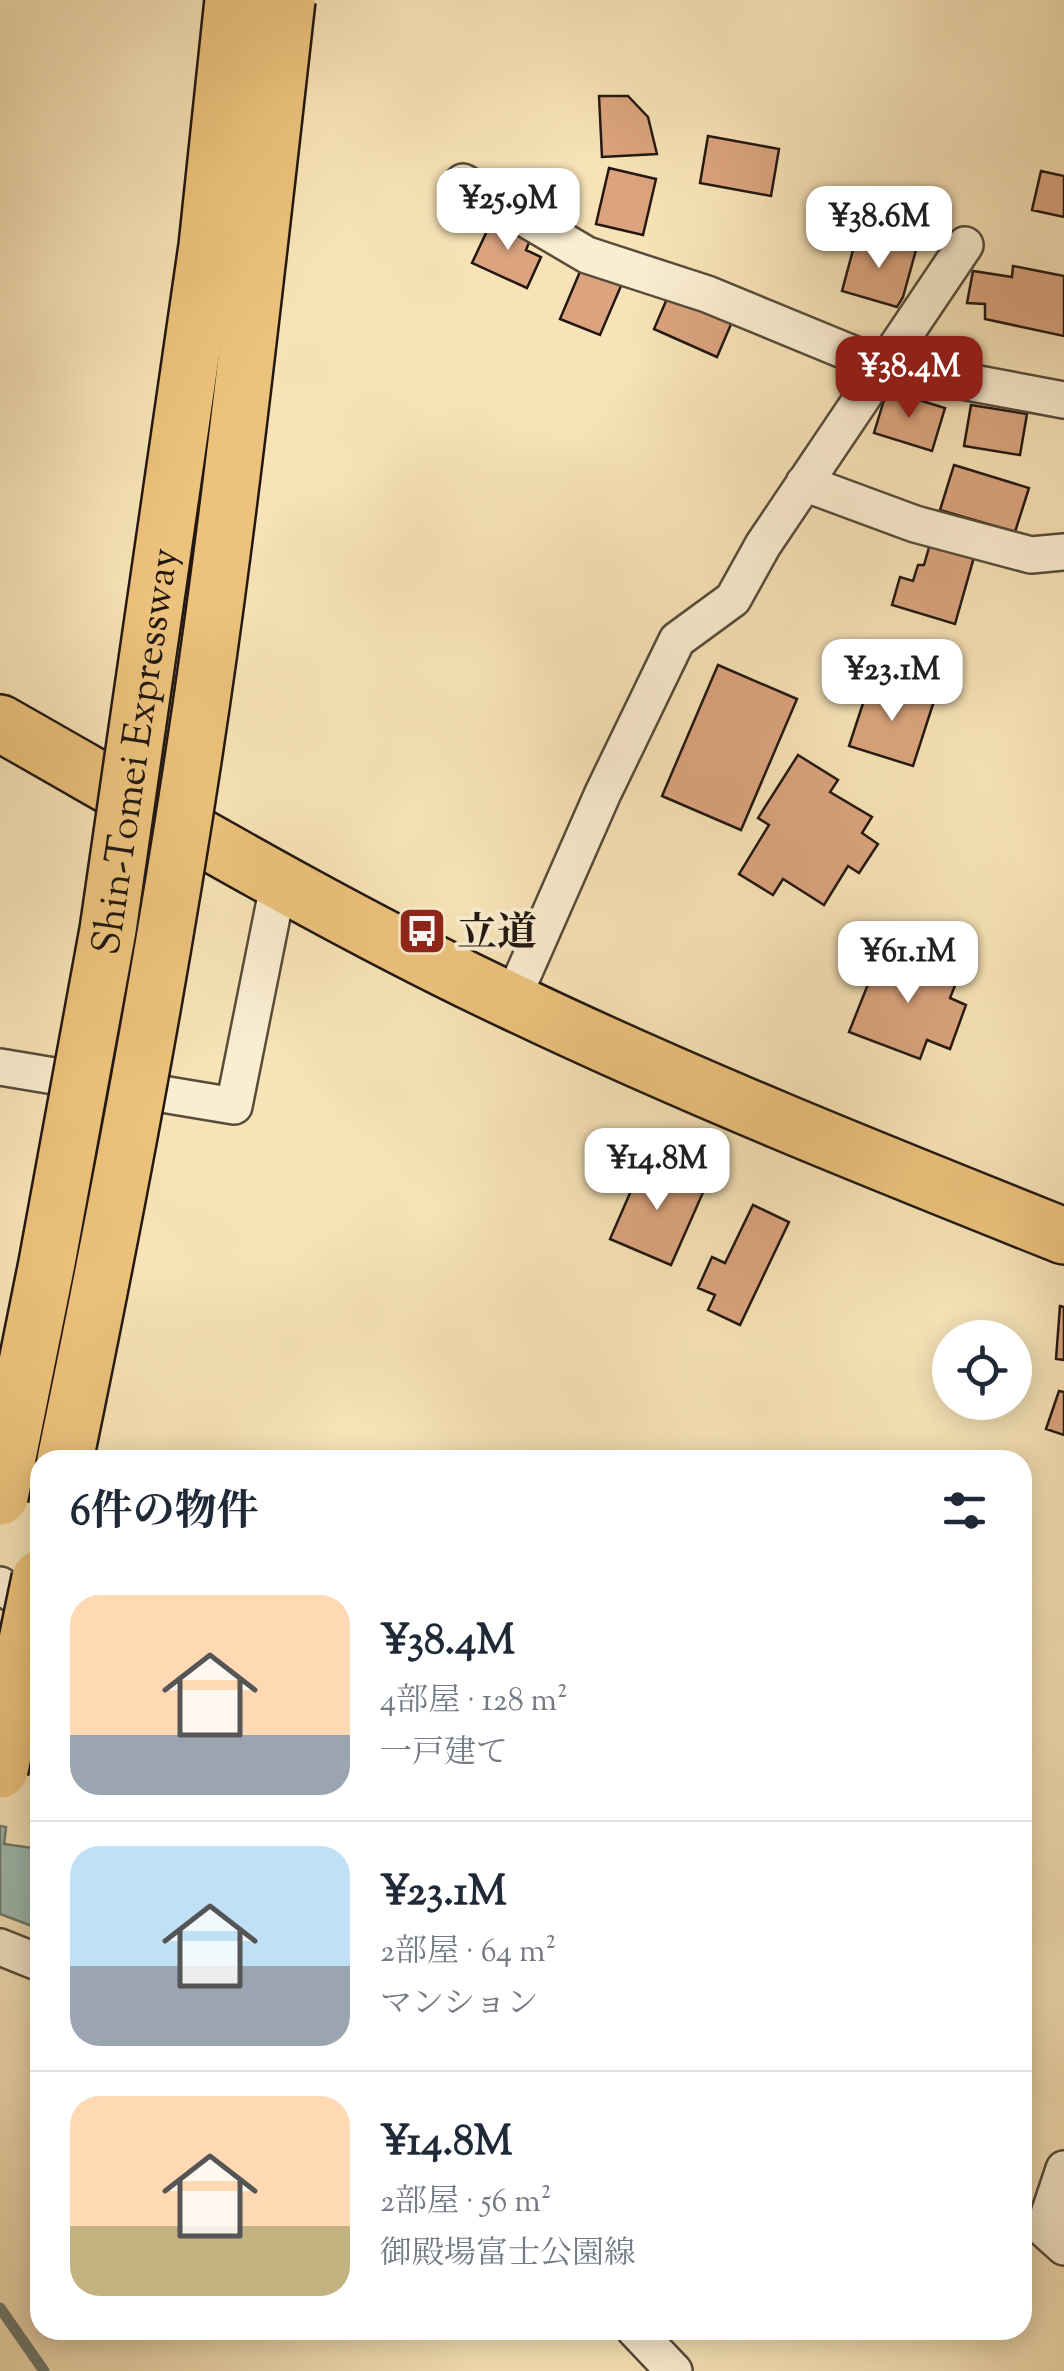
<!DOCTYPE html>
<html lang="ja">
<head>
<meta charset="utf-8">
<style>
  :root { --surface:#fff; --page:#f6f6f7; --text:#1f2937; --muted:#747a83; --line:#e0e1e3; --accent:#8f2418 }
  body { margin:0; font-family:"Sorts Mill Goudy","Noto Serif JP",serif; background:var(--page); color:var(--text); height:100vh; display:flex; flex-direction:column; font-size:38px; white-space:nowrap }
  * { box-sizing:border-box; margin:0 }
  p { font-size:32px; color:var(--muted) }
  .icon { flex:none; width:55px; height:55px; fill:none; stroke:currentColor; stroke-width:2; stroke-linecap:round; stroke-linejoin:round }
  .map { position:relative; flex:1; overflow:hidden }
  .side { position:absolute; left:30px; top:1450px; width:1002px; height:890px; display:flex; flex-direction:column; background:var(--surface); border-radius:30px; box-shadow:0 5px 25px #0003 }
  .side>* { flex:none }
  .tools { position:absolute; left:932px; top:1320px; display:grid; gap:20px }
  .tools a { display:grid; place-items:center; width:100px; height:100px; border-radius:50%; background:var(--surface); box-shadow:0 5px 25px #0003; font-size:50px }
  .price { position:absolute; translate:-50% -85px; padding:0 22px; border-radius:20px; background:#fff; color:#222; font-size:32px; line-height:65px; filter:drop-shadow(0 2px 5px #0008) }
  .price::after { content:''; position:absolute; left:50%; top:60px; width:30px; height:22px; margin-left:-15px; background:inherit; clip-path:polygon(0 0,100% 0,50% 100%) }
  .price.active { background:var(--accent); color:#fff }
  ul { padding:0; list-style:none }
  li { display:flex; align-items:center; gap:30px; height:250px; padding:0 40px }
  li+li { border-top:2px solid var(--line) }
  li span { display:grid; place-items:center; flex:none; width:280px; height:200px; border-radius:30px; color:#555 }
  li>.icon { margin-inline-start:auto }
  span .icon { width:120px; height:120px; fill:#fffc; stroke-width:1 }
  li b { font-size:42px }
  h2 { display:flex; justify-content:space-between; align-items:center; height:120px; padding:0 40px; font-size:42px }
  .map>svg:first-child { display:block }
  .water { fill:#9ebdb3; stroke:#6c7b72; stroke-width:2.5 }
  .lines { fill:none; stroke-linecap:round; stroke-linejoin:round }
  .stream { stroke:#6c7b72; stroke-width:11 }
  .building { fill:#dba47e; stroke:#221811; stroke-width:2.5 }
  .street-casing { stroke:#574b3a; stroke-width:40 }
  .primary-casing { stroke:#221811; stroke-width:60 }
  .street { stroke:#faedd0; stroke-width:35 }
  .primary { stroke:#ecc27c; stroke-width:55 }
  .highway-bridge-casing { stroke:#221811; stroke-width:60; stroke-linecap:butt }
  .highway-bridge { stroke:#ecc27c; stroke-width:55 }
  .labels { text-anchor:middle; stroke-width:8; stroke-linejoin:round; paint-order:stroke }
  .street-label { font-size:40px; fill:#221811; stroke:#faedd0 }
  .poi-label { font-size:40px; font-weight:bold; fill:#221811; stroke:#faedd0; text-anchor:start }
</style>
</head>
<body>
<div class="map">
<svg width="1064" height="2371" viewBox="0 0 1064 2371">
  <rect width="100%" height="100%" fill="#f7e3b7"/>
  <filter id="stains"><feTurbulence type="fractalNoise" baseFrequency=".002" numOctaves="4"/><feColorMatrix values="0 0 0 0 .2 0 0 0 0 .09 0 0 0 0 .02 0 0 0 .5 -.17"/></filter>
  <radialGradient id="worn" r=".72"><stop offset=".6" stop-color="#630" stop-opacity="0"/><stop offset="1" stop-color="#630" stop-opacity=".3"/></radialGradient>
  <!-- water -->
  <path class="water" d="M0 1826 6 1827 4 1844 40 1849V1885L32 1926 0 1914Z"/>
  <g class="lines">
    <!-- stream -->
    <path class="stream" d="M0 2308 44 2371"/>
  </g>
  <!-- building -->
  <path class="building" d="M599 96H628L648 117 657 154 602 157Z
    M708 136 779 149 771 196 700 183Z
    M609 168 656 179 643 235 596 224Z
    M1041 171 1064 176V217L1032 210Z
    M494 216 533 233 526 250 541 257 527 288 472 263Z
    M857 235 916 250 903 297 897 307 842 291Z
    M587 255 627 272 600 335 560 319Z
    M1013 266 1064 276V336L985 319V304L967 303 973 271 1012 277Z
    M669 294 732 322 717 357 654 329Z
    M887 390 945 408 932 451 874 433Z
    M971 405 1027 414 1020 455 964 446Z
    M954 465 1029 488 1015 532 940 510Z
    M930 544 974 557 955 624 892 605 900 577 913 581 918 565H924Z
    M718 665 797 699 741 830 662 796Z
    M870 682 934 701 913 766 849 746Z
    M798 755 838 780 830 792 872 817 862 833 878 844 859 873 848 866 824 905 783 879 773 895 739 874 769 825 758 818Z
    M882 949 958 978 950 998 966 1005 950 1049 927 1040 920 1059 849 1032Z
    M644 1161 705 1188 671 1265 610 1239Z
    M753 1205 789 1222 740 1325 708 1310 715 1295 698 1288 712 1257 725 1263Z
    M1060 1306 1064 1307V1360L1056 1359Z
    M1059 1391 1064 1392V1435L1046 1429Z"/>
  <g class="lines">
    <!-- street casing -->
    <g class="street-casing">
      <path id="street" d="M463 182 587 255 707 294 882 366 1064 400
        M804 483 915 524 1031 555 1064 552
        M511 1002 603 793 677 640 733 599 763 545 965 245
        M0 1067 234 1106 279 881
        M0 1585 40 1614
        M0 1947 40 1963
        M1064 2169 1044 2229 1064 2247
        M635 2330 674 2371"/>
    </g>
    <!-- primary casing -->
    <g class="primary-casing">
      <path id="primary" d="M0 723C169 819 337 919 513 1002 693 1088 879 1162 1064 1236"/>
    </g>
    <!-- street -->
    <use href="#street" class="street"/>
    <!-- primary -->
    <use href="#primary" class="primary"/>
    <!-- highway-bridge casing -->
    <g class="highway-bridge-casing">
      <g id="highway-bridge">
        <path d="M65 1460C127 1160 183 858 222 554 246 370 266 185 287 0"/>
        <path id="s1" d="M0 1497 47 1263 108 930 207 246 233 0"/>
        <path d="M0 1770 40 1578"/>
      </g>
    </g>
    <!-- highway-bridge -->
    <use href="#highway-bridge" class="highway-bridge"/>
  </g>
  <!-- icons -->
  <defs>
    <g id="bus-square" transform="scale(2.5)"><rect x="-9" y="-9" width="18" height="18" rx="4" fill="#8f2418" stroke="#faedd0"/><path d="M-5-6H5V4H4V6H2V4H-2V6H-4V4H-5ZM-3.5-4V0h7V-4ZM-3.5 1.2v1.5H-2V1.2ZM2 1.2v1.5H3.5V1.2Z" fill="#fff"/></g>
  </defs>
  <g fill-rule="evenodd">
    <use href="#bus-square" x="422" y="931"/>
  </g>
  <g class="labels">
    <!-- street labels -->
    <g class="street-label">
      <text dy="14" stroke="none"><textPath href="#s1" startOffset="758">Shin-Tomei Expressway</textPath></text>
    </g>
    <!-- poi labels -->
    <g class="poi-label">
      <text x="457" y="945">立道</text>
    </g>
  </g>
  <rect width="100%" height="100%" filter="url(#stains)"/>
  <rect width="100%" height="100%" fill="url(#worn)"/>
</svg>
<div class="tools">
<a><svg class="icon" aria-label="locate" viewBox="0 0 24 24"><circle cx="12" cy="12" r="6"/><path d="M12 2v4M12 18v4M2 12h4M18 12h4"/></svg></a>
</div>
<b class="price" style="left:508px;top:253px">¥25.9M</b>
<b class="price" style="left:879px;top:271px">¥38.6M</b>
<b class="price active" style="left:909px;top:421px">¥38.4M</b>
<b class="price" style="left:892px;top:724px">¥23.1M</b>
<b class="price" style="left:908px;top:1006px">¥61.1M</b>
<b class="price" style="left:657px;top:1213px">¥14.8M</b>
<section class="side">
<h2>6件の物件<svg class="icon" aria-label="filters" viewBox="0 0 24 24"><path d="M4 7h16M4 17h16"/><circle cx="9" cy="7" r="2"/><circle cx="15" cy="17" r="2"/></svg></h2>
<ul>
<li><span style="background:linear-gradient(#ffd9b3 70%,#9aa5b1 0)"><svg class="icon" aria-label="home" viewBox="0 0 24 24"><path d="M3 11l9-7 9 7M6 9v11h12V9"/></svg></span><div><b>¥38.4M</b><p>4部屋 · 128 m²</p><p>一戸建て</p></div></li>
<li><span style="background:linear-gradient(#bfe0f5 60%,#9aa5b1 0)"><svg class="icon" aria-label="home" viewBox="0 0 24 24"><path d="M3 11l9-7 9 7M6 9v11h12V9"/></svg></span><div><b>¥23.1M</b><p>2部屋 · 64 m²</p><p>マンション</p></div></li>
<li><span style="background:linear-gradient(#ffd9b3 65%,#c2b280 0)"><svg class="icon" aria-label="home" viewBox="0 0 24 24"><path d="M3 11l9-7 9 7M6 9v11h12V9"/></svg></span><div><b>¥14.8M</b><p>2部屋 · 56 m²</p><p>御殿場富士公園線</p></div></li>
</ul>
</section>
</div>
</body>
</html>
